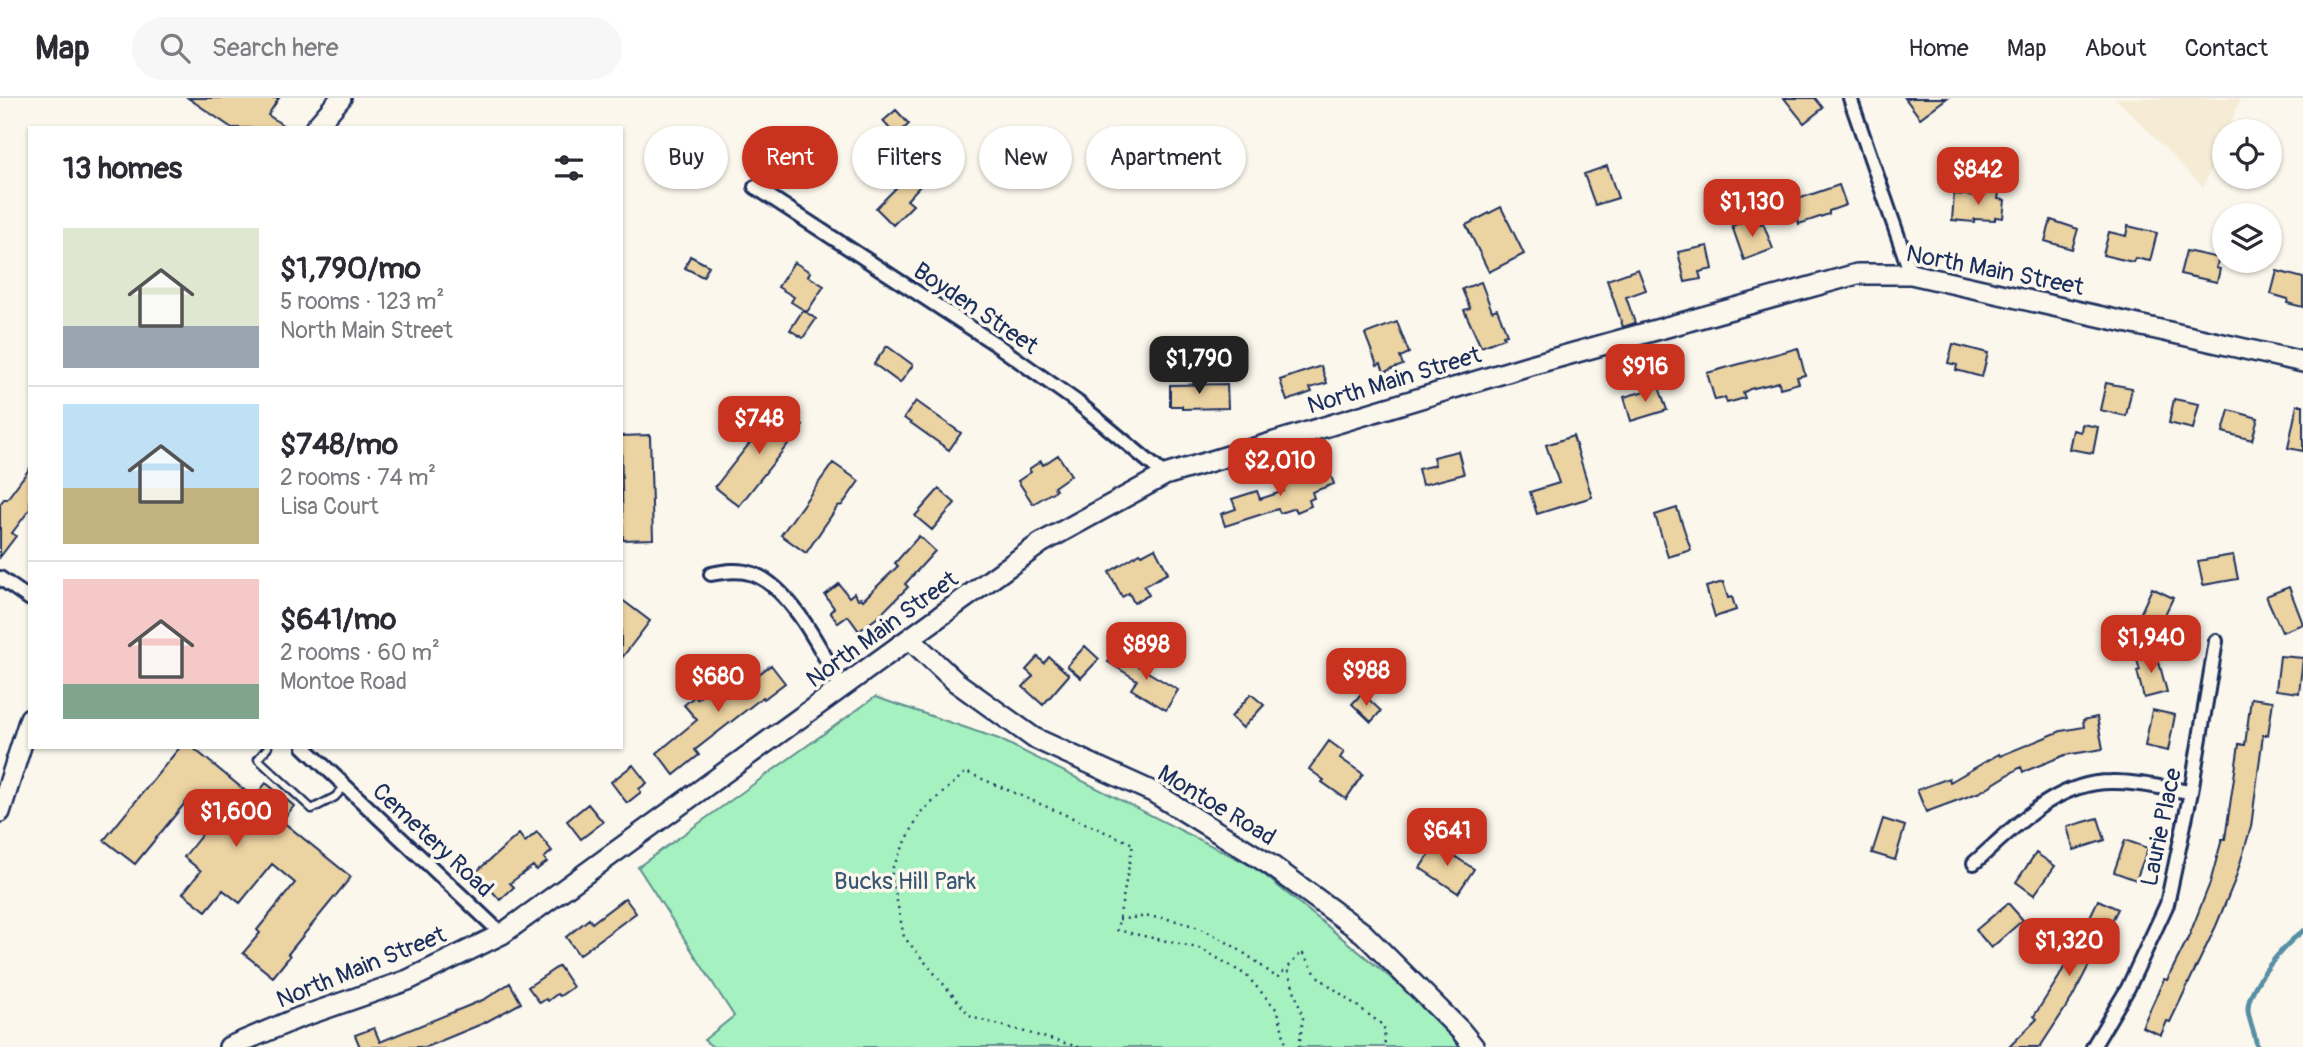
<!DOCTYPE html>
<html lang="en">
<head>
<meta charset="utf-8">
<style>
  :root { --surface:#fff; --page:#f7f7f7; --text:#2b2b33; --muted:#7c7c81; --line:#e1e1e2; --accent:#c8321e }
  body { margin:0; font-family:Pangolin,sans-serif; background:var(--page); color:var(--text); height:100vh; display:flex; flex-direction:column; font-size:26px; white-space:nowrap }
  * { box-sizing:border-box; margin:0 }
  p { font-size:23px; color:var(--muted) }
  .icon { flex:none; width:38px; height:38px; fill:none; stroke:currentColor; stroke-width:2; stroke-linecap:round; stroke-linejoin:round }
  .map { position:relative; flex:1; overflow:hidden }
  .drawer { position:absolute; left:28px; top:28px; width:595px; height:623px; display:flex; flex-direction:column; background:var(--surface); border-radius:0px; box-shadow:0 2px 5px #0004 }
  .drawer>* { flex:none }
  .hud { position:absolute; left:644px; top:28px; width:665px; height:63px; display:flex; gap:14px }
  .fabs { position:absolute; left:2212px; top:21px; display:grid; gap:14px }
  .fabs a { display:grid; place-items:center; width:70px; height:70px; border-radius:50%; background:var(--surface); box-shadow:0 2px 5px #0004; font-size:35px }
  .price { position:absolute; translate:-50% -60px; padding:0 16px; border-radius:14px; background:var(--accent); color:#fff; font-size:23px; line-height:46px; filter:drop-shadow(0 2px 4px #0008) }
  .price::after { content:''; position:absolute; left:50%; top:42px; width:21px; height:16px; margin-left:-10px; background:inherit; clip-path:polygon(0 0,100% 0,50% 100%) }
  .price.selected { background:#222; color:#fff }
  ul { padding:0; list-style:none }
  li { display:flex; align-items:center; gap:21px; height:175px; padding:0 35px }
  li+li { border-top:2px solid var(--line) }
  li span { display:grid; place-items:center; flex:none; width:196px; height:140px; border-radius:0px; color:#555 }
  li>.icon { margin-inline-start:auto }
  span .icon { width:84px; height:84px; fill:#fffc; stroke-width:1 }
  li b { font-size:30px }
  h2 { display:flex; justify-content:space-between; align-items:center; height:84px; padding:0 35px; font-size:30px }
  .chip { padding:0 24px; border-radius:32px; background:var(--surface); box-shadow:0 2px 5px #0004; font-size:24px; line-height:63px }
  .chip.selected { background:var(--accent); color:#fff }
  header { display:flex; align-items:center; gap:42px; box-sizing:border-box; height:98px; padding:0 35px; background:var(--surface); border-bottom:2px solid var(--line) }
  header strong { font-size:33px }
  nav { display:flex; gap:38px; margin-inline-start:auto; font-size:24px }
  .search { width:490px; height:63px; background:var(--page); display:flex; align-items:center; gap:18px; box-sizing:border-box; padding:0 24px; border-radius:38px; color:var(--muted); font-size:26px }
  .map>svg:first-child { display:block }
  .built { fill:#f6ecd6 }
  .green { fill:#a6f1c0; stroke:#60908f; stroke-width:2 }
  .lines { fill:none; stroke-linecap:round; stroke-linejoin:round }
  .stream { stroke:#568ea4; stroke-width:5 }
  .building { fill:#ecd3a2; stroke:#1b2f5e; stroke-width:2 }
  .lane-casing { stroke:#1b2f5e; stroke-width:11 }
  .street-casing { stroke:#1b2f5e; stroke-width:18 }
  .secondary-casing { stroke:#1b2f5e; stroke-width:24 }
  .path { stroke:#1b2f5e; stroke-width:2.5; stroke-dasharray:2 5; stroke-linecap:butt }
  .lane { stroke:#fbf7ec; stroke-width:6 }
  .street { stroke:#fbf7ec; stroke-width:12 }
  .secondary { stroke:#fbf7ec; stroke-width:19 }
  .labels { text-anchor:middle; stroke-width:7; stroke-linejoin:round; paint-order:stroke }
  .street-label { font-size:24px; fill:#1b2f5e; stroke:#fbf7ec }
  .park-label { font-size:24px; fill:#375672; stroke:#fbf7ec }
</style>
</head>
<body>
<header>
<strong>Map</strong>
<div class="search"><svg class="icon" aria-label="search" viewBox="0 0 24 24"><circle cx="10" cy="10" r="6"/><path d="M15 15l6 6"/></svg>Search here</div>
<nav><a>Home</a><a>Map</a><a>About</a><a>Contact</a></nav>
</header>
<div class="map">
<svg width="2303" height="949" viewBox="0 0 2303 949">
  <rect width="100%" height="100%" fill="#fbf7ec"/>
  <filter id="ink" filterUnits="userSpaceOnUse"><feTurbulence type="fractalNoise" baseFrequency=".0143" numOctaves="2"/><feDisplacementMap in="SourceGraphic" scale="14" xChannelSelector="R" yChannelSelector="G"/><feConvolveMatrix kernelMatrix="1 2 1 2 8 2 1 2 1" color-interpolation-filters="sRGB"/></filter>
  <g filter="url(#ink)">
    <!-- built -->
    <path class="built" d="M2115 0H2241L2227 33H2224V40L2203 89Z"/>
    <!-- green -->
    <path class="green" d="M875 599 999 641 1256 770 1439 919 1460 949H713L704 942 734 918 638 769Z"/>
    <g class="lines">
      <!-- stream -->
      <path class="stream" d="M2257 949C2256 937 2249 924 2248 912 2247 889 2285 846 2303 833"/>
    </g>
    <!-- building -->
    <path class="building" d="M188 0H279L268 17 287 30H232Z
      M1784 0H1815L1823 10 1804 25Z
      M1905 0H1947L1920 20Z
      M896 12 909 26 896 38 883 23Z
      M1607 68 1618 100 1595 107 1584 76Z
      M909 77 920 88 907 102 913 107 893 127 876 110Z
      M1839 87 1846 107 1829 113V116L1799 126 1792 103Z
      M1976 93 1999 95 1998 101 2005 102 2003 120 1995 119V122L1974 121V124L1952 122 1954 96 1975 98Z
      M1501 109 1524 156 1489 174 1466 127Z
      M1747 122 1750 130 1763 125 1773 151 1744 162 1732 128Z
      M2051 122 2078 131 2072 151 2045 143Z
      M2128 128 2157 135 2150 163 2135 160 2133 164 2103 157 2109 134 2126 138Z
      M1708 148 1713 171 1699 174 1701 181 1685 184 1678 154Z
      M2186 153 2219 160 2216 170 2220 171 2217 184 2180 176Z
      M690 158 709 168 703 179 685 170Z
      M794 164 810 174 808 178 824 188 807 214 791 204 794 199 778 189Z
      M1638 171 1646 192 1626 199 1635 225 1623 229 1607 182Z
      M2277 173 2303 180V209L2287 205 2288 201 2271 196Z
      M1481 184 1492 213 1497 211 1507 236 1503 237 1504 240 1481 249 1464 212 1470 210 1462 191Z
      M803 212 816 221 803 240 790 232Z
      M1397 224 1409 255 1400 259 1403 267 1384 274 1381 266 1377 267 1365 236Z
      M1953 246 1988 255 1982 279 1956 272 1957 267 1948 265Z
      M887 248 913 267 900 285 874 266Z
      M1798 250 1805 277 1797 279 1799 285 1780 290 1779 284 1750 291 1743 295 1745 300 1727 305 1725 300 1715 302 1707 275Z
      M1321 268 1327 285 1310 290 1312 294 1287 303 1280 282Z
      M2106 285 2132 290 2126 318 2100 312Z
      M1227 286 1228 310 1182 311V308H1170V287Z
      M1659 289 1667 312 1631 323 1624 299Z
      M2174 301 2199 306 2193 331 2169 325Z
      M916 303 961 335 949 352 904 320Z
      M2297 307H2303V353L2288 350Z
      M779 308 803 327 739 408 715 389Z
      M2229 312 2258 320 2252 342 2223 334Z
      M2082 326 2098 329 2093 355 2069 351 2073 332 2081 334Z
      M650 337 653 441 623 442 621 338Z
      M1573 338 1592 399 1537 416 1530 394 1559 385 1546 347Z
      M1458 353 1464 376 1422 387 1418 371 1435 367 1433 359Z
      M1058 357 1071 377 1054 389 1056 392 1033 406 1018 383 1031 374 1029 371 1041 363 1043 367Z
      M833 365 859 383 842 407 838 408 806 455 781 437Z
      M30 370V411L12 435 16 438 0 459V406L4 401H7Z
      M1328 370 1334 386 1312 394 1314 400 1309 402 1311 408 1297 414 1295 410 1280 415 1278 411 1225 428 1221 416 1236 411 1232 401 1257 393 1260 401 1284 393 1282 384Z
      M939 391 955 405 932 432 915 418Z
      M1677 410 1691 452 1668 459 1655 417Z
      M919 438 935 453 905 486 908 489 878 519 859 533 848 518 838 525 830 514 834 510 825 497 839 486 849 499 854 495 858 501 861 500 863 502 898 468 895 465Z
      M1155 450 1168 475 1144 488 1149 497 1134 505 1129 495 1122 499 1109 474 1140 455 1142 457Z
      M2233 457 2238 481 2203 487 2198 463Z
      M1723 484 1728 500 1732 499 1736 512 1715 519 1706 489Z
      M2289 489 2303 526 2282 534 2266 498Z
      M2152 490 2173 500 2158 531 2138 521Z
      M621 501 650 523 621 561Z
      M1085 548 1099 561 1081 580 1067 568Z
      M2156 553 2167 594 2144 600 2137 573 2140 572 2136 559Z
      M1114 554 1178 592 1166 612 1131 591 1137 582 1108 564Z
      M2280 558 2303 560 2299 595 2276 592Z
      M1038 559 1044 565 1049 559 1069 577 1043 607 1023 589 1033 578 1026 572Z
      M771 567 785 585 764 601 763 599 695 652 699 657 674 677 657 655 697 622 684 607 695 598 697 601 722 582 728 589 751 572 755 579Z
      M1362 595 1381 613 1371 624 1352 606Z
      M1251 596 1264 607 1243 630 1231 619Z
      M2251 600 2273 603 2268 637H2263L2251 729 2235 782 2216 828 2170 924 2167 923 2161 937 2142 929 2164 881 2167 882 2189 838 2210 785 2222 741H2225L2239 646 2245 647Z
      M2152 612 2175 617 2168 653 2145 648Z
      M2097 619 2103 651 2065 657 2023 674 2021 669 1980 694 1926 714 1917 692 1949 680 1950 684 1999 656 2000 658 2061 633 2084 629 2083 622Z
      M1329 643 1344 654 1340 660 1363 676 1346 701 1322 684 1324 682 1309 671Z
      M180 649H192L254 700 266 685 294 708 282 723 351 779 288 856 290 858 273 879 243 855 260 835 257 832 295 785 272 766 240 805 223 792 206 813 183 795 201 773 184 759 215 720 190 699 135 766 104 742Z
      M633 667 647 685 639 691 641 694 627 705 611 684Z
      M588 706 603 724 581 741 567 723Z
      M2098 720 2105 742 2074 752 2067 729Z
      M1883 721 1905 728 1895 762 1872 755Z
      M537 734 552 753 544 760 547 764 536 772 533 768 510 785 514 789 500 802 484 784 477 791 468 781 519 736 525 744Z
      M2125 742 2148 750 2136 782 2114 774Z
      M1436 746 1474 771 1458 795 1420 770Z
      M2036 755 2055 768 2034 797 2016 784Z
      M625 800 636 815 579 857 566 839 589 821 592 825Z
      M2098 802 2118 811 2072 900 2040 949H2009L2037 921 2034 918 2059 879 2075 848H2076Z
      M2008 805 2023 822 1991 850 1976 832Z
      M559 868 573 889 560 898 557 896 548 903 546 901 540 905 528 889Z
      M510 885 521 905 484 925 426 949H360L355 937 374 930 380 944 485 901Z"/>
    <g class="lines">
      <!-- lane casing -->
      <g class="lane-casing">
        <path id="lane" d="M268 649 258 661 312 711 335 699 345 688"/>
      </g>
      <!-- street casing -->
      <g class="street-casing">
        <path id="street" d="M1850 0 1911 176
          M755 89 994 245 1077 304 1165 377
          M711 476C725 473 739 471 753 476 792 490 823 556 842 590
          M0 480 30 501
          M304 649 502 836
          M1974 765C2014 730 2054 684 2111 684 2136 683 2166 691 2191 694
          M2093 949 2128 890 2167 806 2191 694 2216 543"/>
      </g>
      <!-- secondary casing -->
      <g class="secondary-casing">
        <path id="secondary" d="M315 30 341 0
          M910 541 956 584 1034 640 1153 694 1272 768 1363 835 1461 933 1474 949
          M0 714 30 620
          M229 949 298 920 408 882 502 836 1041 445 1165 377 1527 268 1857 176H1911L2303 264"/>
      </g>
      <!-- path -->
      <path class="path" d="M1119 821C1129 821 1141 818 1151 819 1200 822 1241 851 1277 880L1287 870
        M1079 949 971 919 904 839 891 773 920 715 966 674 1133 746 1117 832 1202 851 1246 877 1278 913 1285 943 1279 949
        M1299 949 1303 920 1287 870 1302 854 1317 878 1384 928 1385 949"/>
      <!-- lane -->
      <use href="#lane" class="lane"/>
      <!-- street -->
      <use href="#street" class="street"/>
      <!-- secondary -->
      <use href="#secondary" class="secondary"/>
    </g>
  </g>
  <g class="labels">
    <!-- street labels -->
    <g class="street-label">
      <text transform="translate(1995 172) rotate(11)" y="8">North Main Street</text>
      <text transform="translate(976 210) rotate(34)" y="8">Boyden Street</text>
      <text transform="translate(1394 282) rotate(-17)" y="8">North Main Street</text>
      <text transform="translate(882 531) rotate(-36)" y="8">North Main Street</text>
      <text transform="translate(1217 707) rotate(31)" y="8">Montoe Road</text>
      <text transform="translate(2161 729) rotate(-78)" y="8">Laurie Place</text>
      <text transform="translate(433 742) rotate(43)" y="8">Cemetery Road</text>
      <text transform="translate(361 869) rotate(-22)" y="8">North Main Street</text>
    </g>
    <!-- park labels -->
    <g class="park-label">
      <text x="905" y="791">Bucks Hill Park</text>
    </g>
  </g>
</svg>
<div class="fabs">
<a><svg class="icon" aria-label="locate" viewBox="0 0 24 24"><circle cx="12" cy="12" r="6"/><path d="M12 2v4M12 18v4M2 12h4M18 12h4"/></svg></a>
<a><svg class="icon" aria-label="layers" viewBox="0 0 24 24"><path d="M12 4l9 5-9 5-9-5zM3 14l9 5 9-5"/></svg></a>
</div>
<b class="price" style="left:1978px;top:109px">$842</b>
<b class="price" style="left:1752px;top:141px">$1,130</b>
<b class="price selected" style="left:1199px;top:298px">$1,790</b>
<b class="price" style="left:1645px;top:306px">$916</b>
<b class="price" style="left:759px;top:358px">$748</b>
<b class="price" style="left:1280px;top:400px">$2,010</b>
<b class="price" style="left:2151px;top:577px">$1,940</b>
<b class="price" style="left:1146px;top:584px">$898</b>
<b class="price" style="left:1366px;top:610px">$988</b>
<b class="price" style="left:718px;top:616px">$680</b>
<b class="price" style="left:236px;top:751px">$1,600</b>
<b class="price" style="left:1447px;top:770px">$641</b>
<b class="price" style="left:2069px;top:880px">$1,320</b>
<div class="hud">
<a class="chip">Buy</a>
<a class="chip selected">Rent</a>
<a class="chip">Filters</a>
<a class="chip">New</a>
<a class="chip">Apartment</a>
</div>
<section class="drawer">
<h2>13 homes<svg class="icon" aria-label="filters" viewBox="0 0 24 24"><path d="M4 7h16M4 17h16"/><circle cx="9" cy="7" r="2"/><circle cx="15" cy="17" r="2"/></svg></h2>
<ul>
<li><span style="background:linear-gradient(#dfe7d0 70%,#9aa5b1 0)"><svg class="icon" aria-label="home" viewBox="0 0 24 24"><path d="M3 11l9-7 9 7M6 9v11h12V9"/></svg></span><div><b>$1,790/mo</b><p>5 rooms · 123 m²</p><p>North Main Street</p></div></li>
<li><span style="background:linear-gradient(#bfe0f5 60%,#c2b280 0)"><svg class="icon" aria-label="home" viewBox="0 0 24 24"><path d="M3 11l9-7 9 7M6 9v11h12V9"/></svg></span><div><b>$748/mo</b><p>2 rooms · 74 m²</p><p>Lisa Court</p></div></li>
<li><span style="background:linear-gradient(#f6c9c9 75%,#7fa58c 0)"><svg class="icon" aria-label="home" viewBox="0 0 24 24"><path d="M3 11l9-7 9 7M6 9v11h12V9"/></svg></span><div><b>$641/mo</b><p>2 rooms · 60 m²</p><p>Montoe Road</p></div></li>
</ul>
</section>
</div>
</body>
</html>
